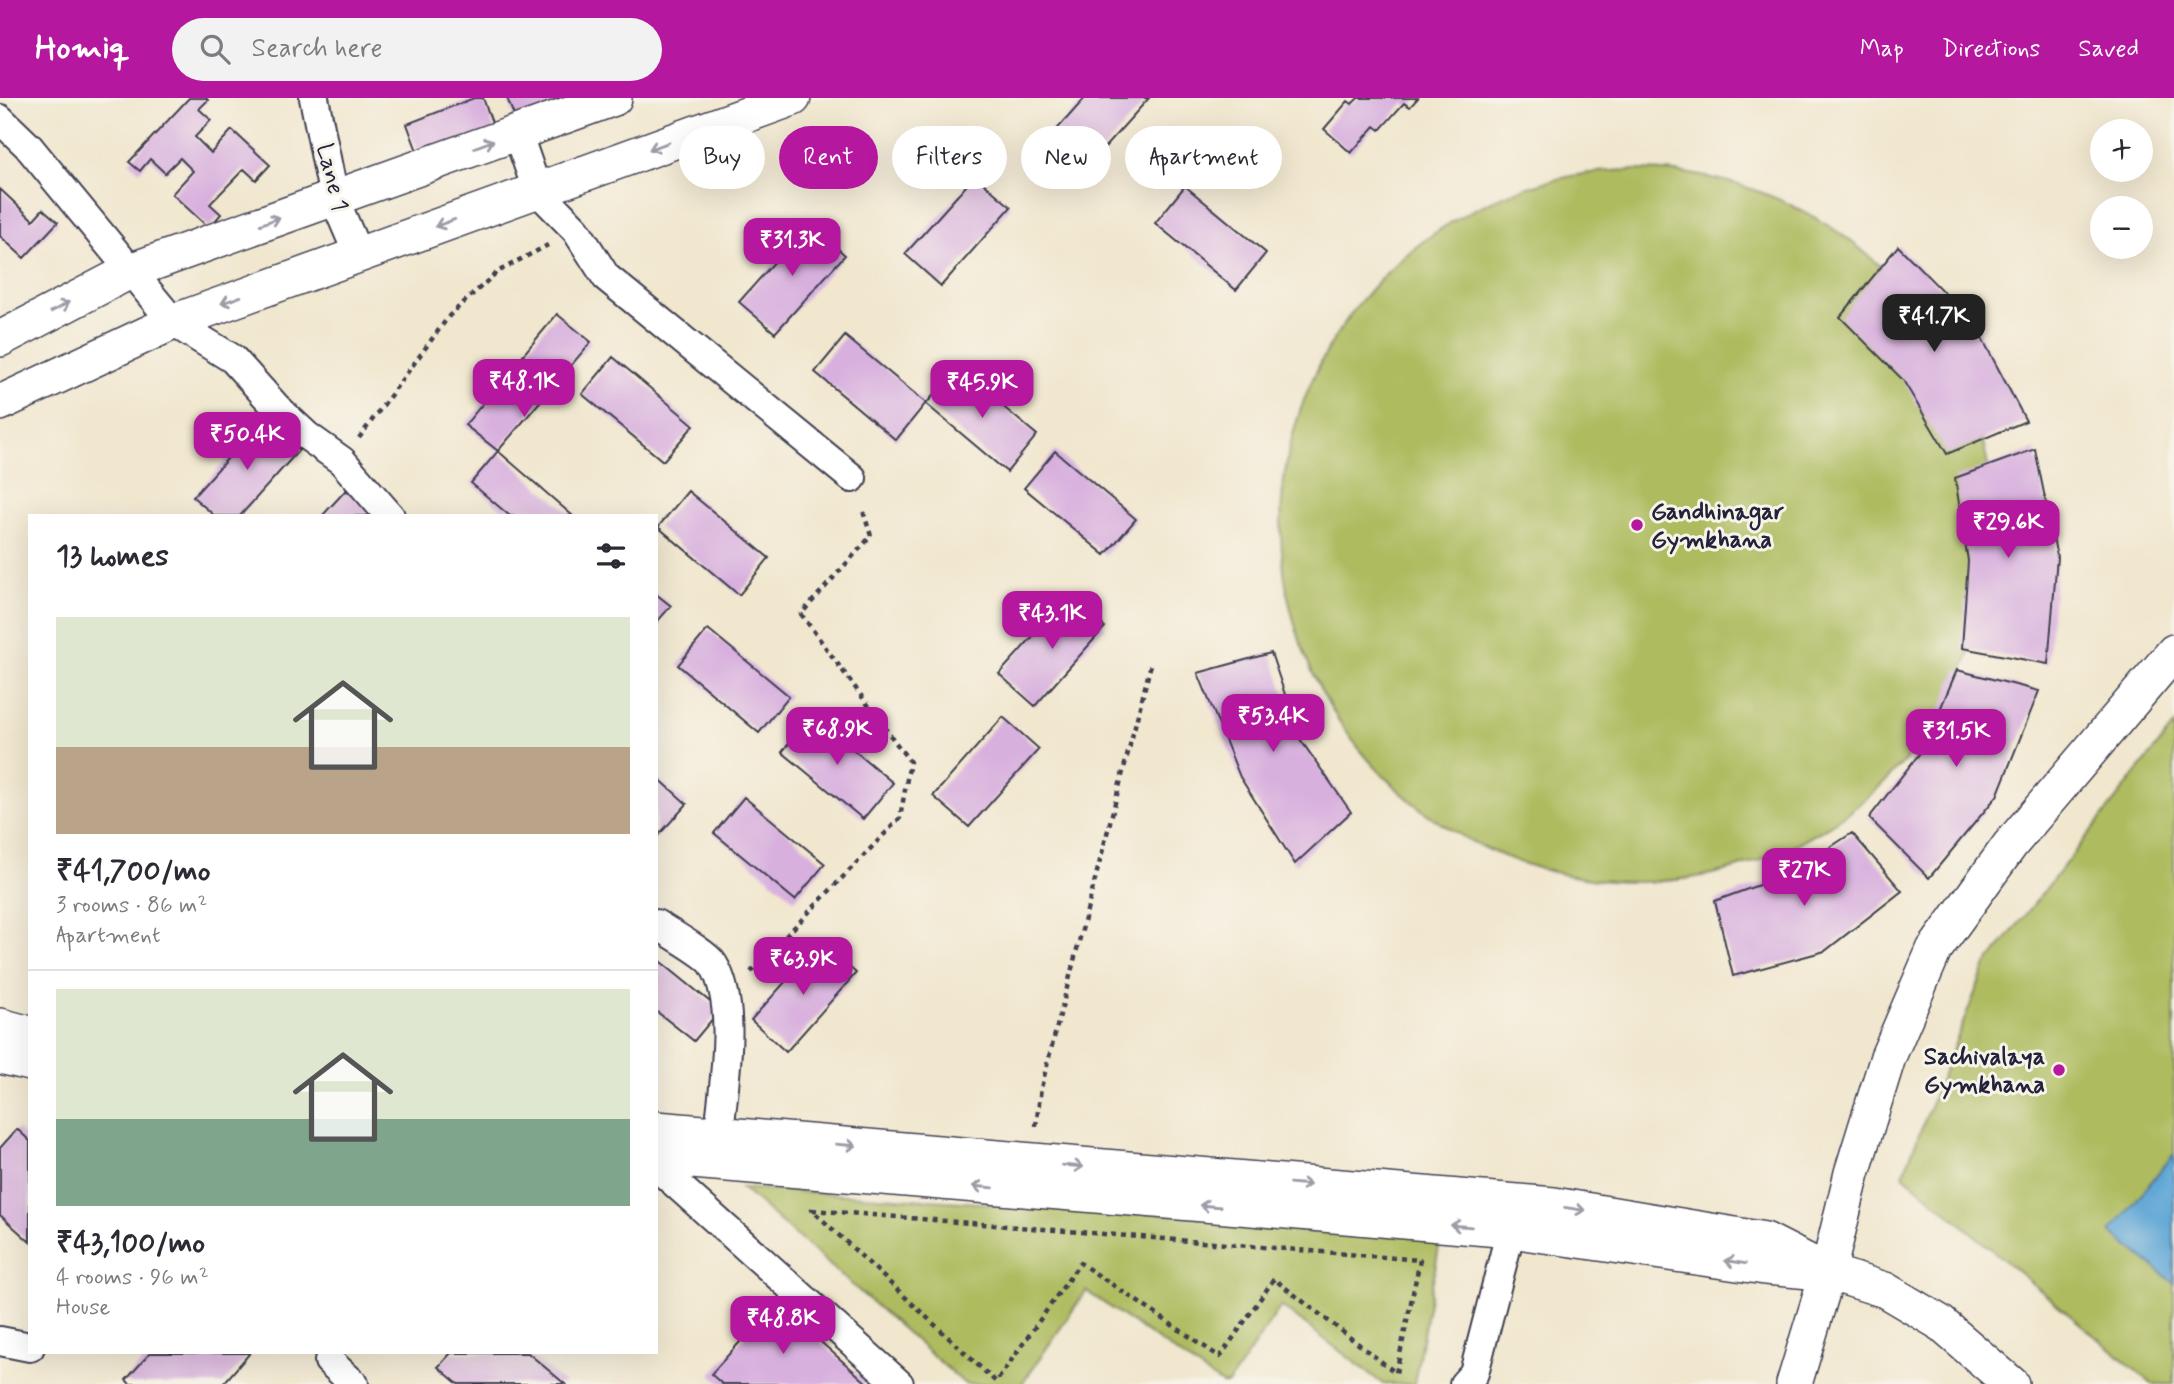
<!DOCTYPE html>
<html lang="en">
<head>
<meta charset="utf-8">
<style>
  :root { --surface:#fff; --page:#f2f2f3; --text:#2b2b33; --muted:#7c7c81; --line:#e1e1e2; --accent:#b5179e }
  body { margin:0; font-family:Mynerve,sans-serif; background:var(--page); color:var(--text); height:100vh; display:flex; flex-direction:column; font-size:26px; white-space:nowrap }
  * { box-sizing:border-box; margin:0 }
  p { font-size:23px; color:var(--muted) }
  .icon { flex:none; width:38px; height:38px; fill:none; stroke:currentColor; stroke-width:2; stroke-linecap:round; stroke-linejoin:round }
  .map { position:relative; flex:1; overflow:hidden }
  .side { position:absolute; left:28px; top:416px; width:630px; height:840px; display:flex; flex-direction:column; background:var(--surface); border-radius:0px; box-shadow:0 7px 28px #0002 }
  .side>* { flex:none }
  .hud { position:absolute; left:679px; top:28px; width:665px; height:63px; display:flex; gap:14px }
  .controls { position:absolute; left:2090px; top:21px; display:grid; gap:14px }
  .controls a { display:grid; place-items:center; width:63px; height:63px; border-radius:50%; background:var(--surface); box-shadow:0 7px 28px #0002; font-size:35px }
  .price { position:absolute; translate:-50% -60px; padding:0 16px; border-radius:14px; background:var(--accent); color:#fff; font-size:23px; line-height:46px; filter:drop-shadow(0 2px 4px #0008) }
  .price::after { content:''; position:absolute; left:50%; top:42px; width:21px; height:16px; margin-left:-10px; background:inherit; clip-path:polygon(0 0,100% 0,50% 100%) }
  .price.on { background:#222; color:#fff }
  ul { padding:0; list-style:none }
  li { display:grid; align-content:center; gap:14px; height:371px; padding:0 28px }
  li+li { border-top:2px solid var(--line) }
  li span { display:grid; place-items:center; height:217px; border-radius:0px; color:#555 }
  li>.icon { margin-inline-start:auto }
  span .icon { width:126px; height:126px; fill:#fffc; stroke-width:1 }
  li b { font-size:30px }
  h2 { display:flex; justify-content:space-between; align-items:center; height:84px; padding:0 28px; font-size:30px }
  .tag { padding:0 24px; border-radius:32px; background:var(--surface); box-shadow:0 7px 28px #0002; font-size:24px; line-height:63px }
  .tag.on { background:var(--accent); color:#fff }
  header { display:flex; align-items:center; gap:42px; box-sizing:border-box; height:98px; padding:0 35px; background:var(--accent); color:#fff }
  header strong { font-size:33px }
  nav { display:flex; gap:38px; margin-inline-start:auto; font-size:24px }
  .search { width:490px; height:63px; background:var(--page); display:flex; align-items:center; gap:18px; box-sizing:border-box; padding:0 24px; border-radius:38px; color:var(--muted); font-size:26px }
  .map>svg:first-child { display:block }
  .green { fill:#aebb5e; stroke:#686e4c; stroke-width:2 }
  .water { fill:#60a7d6; stroke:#416488; stroke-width:2 }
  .building { fill:#d8b0de }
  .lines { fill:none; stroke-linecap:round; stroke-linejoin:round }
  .minor-casing { stroke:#414051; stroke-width:32 }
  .tertiary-casing { stroke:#414051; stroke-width:38 }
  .path { stroke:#414051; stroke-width:4.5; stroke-dasharray:5 5; stroke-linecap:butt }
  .minor { stroke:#fff; stroke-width:28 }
  .tertiary { stroke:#fff; stroke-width:35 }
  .oneway { stroke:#9c9ca7 }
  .poi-dot { fill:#b5179e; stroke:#f7f3e8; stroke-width:2.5 }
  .labels { text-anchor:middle; stroke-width:6; stroke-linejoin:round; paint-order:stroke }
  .street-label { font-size:24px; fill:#22223b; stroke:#f7f3e8 }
  .poi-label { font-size:24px; font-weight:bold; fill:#22223b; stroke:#f7f3e8; text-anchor:start }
</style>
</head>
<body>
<header>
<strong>Homiq</strong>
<div class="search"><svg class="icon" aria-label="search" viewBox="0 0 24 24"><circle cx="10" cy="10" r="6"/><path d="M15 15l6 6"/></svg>Search here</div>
<nav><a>Map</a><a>Directions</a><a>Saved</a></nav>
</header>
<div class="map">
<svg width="2174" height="1286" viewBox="0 0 2174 1286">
  <rect width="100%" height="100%" fill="#f7f3e8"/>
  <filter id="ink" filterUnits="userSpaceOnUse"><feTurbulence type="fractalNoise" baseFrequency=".0143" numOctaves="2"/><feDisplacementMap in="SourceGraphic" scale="14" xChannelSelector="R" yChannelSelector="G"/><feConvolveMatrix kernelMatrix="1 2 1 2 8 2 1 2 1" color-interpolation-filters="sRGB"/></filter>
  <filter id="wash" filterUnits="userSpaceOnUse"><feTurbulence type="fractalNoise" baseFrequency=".00686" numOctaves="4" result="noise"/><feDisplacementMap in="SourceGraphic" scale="28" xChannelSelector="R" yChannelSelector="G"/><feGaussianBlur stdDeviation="1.57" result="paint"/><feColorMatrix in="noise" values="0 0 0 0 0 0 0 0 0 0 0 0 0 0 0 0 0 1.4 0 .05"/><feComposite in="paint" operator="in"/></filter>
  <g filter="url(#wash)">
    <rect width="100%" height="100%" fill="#f1e7cf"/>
    <!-- green -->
    <path class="green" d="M1281 428a356 356 0 1 1 712 0a356 356 0 1 1-712 0Z
      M2174 627V1286H2152L1903 1077 1986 867Z
      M742 1090 814 1095 1442 1133 1414 1286H1383L1281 1208 1228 1286H1222L1086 1193 1022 1286H965Z"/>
    <!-- water -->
    <path class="water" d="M2174 1056V1185L2110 1134Z"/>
    <g id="blocks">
      <!-- building -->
      <path class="building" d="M189 0H206L208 2 199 11 211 22 195 39 211 55 232 32 270 67 256 82 244 71 210 106 221 116 209 130 172 96 193 73 180 60 165 75 150 61 140 73 129 64Z
        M474 0H483L495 33 420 61 407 26Z
        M507 0H581L517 25Z
        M1085 0H1149L1078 79 1043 47Z
        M1358 0H1418L1410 9 1404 5 1380 32 1375 28 1351 55 1324 31 1348 3 1352 6Z
        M975 78 1011 109 941 188 905 156Z
        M1185 88 1266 155 1236 192 1155 125Z
        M0 91 33 122 43 111 58 124 24 160 0 138Z
        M809 125 845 157 775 235 739 204Z
        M1898 148 1974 225 2026 323 1947 356 1903 282 1840 219Z
        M557 216 591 244 498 353 573 418H510L471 385 498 353 465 327Z
        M845 238 926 305 896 342 815 274Z
        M613 259 694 327 663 363 582 296Z
        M957 270 1037 337 1007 374 926 306Z
        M263 321 299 352 240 418H215L193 399Z
        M2035 351 2057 459 2048 566 1962 550 1968 463 1955 380Z
        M1055 353 1136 421 1105 457 1024 390Z
        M346 392 376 418H322Z
        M688 393 769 460 739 497 658 429Z
        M656 496 671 508 656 525Z
        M1069 498 1105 529 1035 608 999 576Z
        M708 531 789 598 759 635 678 567Z
        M1271 555 1300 641 1351 714 1295 766 1240 679 1198 575Z
        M1957 572 2039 593 1997 698 1929 780 1869 720 1923 651Z
        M812 617 893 685 863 721 782 654Z
        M1003 619 1039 651 969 729 933 698Z
        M656 678 687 706 656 740Z
        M744 699 825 766 795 802 714 735Z
        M1852 735 1902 793 1825 853 1733 878 1715 803 1789 776Z
        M821 844 856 875 786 954 751 922Z
        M656 860 720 912 694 943 656 913Z
        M17 1031 30 1043V1144L0 1117V1050Z
        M776 1204 868 1286H722L711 1276Z
        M150 1255H250L223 1286H130L126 1282Z
        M451 1255H528L565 1286H458L438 1269Z"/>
    </g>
  </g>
  <g filter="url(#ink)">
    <use href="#blocks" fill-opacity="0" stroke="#414051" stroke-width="2"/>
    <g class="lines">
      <!-- minor casing -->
      <g class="minor-casing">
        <path id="minor" d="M314 0 334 100 358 156
          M0 21 28 48 173 224 233 261 277 310 307 338 342 363 390 418
          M517 34 537 92 576 132 606 179 852 380
          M656 826C668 834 707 856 713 866 739 907 723 988 719 1036
          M656 1068 899 1286
          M0 1243 30 1249
          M329 1263 354 1286
          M1464 1286 1474 1275 1516 1112"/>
      </g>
      <!-- tertiary casing -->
      <g class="tertiary-casing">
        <path id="tertiary" d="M0 241 130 173 614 0
          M0 305 173 224 793 0
          M0 928 30 936
          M0 958 30 965
          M656 1031 1554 1107 1765 1142 1828 1174 1885 1192 1939 1224 2011 1286
          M656 1060 1511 1132 1765 1169 1810 1173
          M1794 1286 1828 1174 1852 1075 1888 959 1934 852 2010 747 2174 554"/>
      </g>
      <!-- path -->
      <path class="path" d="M359 340 449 218 497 174 548 147
        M751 874 900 720 910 664 801 516 871 438 862 410
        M1036 1028 1041 990 1151 566
        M812 1112 1420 1162 1396 1275 1274 1181 1220 1259 1080 1165 996 1284Z"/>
      <!-- minor -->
      <use href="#minor" class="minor"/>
      <!-- tertiary -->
      <use href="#tertiary" class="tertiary"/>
    </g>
    <!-- one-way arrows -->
    <defs><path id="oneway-shaft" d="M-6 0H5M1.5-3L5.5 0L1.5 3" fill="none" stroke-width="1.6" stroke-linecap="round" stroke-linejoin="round" transform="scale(1.75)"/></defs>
    <g class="oneway">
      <use href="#oneway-shaft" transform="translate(484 46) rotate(-20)"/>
      <use href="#oneway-shaft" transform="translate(659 48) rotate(160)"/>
      <use href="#oneway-shaft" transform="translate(270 123) rotate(-20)"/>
      <use href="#oneway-shaft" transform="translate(445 125) rotate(160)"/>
      <use href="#oneway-shaft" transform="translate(231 202) rotate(160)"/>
      <use href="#oneway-shaft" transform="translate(60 209) rotate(-28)"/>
      <use href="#oneway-shaft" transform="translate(846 1047) rotate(5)"/>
      <use href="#oneway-shaft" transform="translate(1073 1068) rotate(5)"/>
      <use href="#oneway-shaft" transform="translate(1300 1086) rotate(5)"/>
      <use href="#oneway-shaft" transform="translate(983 1089) rotate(-175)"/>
      <use href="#oneway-shaft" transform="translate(1210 1108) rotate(-175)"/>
      <use href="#oneway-shaft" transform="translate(1575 1111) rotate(9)"/>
      <use href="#oneway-shaft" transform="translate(1461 1128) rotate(-175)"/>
      <use href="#oneway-shaft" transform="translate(1735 1164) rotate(-171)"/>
    </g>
  </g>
  <!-- markers -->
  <g class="poi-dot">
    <circle cx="1637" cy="427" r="7"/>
    <circle cx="2059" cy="972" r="7"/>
  </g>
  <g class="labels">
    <!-- street labels -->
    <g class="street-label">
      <text transform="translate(333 79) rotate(76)" y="8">Lane 1</text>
    </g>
    <!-- poi labels -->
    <g class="poi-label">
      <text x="1651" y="421">Gandhinagar<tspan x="1651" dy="28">Gymkhana</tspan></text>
      <text x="2045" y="966" text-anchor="end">Sachivalaya<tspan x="2045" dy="28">Gymkhana</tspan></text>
    </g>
  </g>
</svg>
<div class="controls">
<a>+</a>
<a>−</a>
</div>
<b class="price" style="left:792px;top:180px">₹31.3K</b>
<b class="price on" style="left:1934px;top:256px">₹41.7K</b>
<b class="price" style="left:524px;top:321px">₹48.1K</b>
<b class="price" style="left:982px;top:322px">₹45.9K</b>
<b class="price" style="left:247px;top:374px">₹50.4K</b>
<b class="price" style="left:2008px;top:462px">₹29.6K</b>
<b class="price" style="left:1052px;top:553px">₹43.1K</b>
<b class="price" style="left:1273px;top:656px">₹53.4K</b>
<b class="price" style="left:837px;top:669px">₹68.9K</b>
<b class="price" style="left:1956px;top:671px">₹31.5K</b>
<b class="price" style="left:1804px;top:810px">₹27K</b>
<b class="price" style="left:803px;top:899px">₹63.9K</b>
<b class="price" style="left:783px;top:1258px">₹48.8K</b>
<div class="hud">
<a class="tag">Buy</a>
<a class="tag on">Rent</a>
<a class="tag">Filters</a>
<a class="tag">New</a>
<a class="tag">Apartment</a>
</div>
<section class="side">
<h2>13 homes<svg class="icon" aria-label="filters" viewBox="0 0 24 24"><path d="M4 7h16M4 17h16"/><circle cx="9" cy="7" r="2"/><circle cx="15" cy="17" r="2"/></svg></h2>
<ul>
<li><span style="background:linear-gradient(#dfe7d0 60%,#b9a48a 0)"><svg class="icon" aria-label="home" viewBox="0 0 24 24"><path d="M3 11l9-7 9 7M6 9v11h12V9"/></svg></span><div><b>₹41,700/mo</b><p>3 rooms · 86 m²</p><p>Apartment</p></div></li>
<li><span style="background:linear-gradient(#dfe7d0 60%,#7fa58c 0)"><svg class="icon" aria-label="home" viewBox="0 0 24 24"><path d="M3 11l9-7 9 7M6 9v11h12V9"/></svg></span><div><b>₹43,100/mo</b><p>4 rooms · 96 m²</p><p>House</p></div></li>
</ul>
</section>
</div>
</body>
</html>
